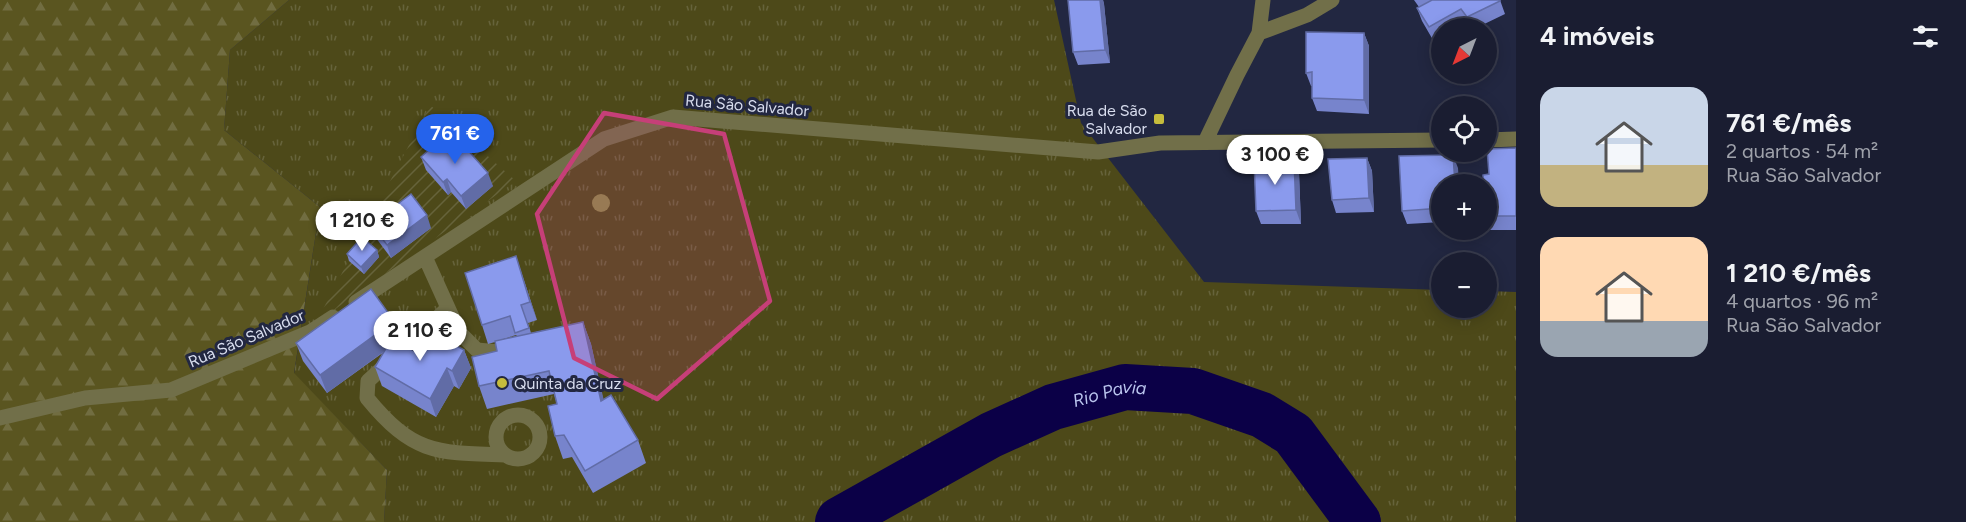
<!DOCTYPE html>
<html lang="pt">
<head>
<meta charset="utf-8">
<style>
  :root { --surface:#1a1d31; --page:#232639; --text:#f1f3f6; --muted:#9fa2ab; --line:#383b4d; --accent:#2563eb }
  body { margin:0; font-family:Figtree,sans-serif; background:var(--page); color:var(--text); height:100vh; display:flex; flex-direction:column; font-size:22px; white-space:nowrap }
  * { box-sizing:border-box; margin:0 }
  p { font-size:20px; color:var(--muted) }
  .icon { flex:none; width:33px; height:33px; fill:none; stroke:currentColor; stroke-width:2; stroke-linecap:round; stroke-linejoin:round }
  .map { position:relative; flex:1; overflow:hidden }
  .sheet { display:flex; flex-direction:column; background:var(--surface); width:450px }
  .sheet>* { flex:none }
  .needle { width:39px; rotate:222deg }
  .buttons { position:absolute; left:1431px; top:18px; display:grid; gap:12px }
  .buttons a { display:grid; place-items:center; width:66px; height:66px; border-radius:50%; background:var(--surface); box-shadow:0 3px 15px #0003,0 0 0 2px var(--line); font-size:30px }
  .price { position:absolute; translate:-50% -51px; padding:0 14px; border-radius:21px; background:#fff; color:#222; font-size:20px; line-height:39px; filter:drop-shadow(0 2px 3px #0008) }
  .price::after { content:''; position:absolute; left:50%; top:36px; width:18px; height:14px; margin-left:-9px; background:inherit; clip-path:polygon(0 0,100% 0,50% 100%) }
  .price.selected { background:var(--accent); color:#fff }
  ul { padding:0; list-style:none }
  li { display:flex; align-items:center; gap:18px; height:150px; padding:0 24px }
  li span { display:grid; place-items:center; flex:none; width:168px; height:120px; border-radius:18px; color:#555 }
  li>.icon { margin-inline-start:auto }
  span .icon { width:72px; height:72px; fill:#fffc; stroke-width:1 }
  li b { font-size:26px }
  h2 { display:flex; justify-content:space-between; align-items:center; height:72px; padding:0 24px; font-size:26px }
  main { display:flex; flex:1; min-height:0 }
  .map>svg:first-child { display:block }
  .grass { fill:url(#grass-tufts) }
  .forest { fill:url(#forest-firs) }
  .garden { fill:url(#garden-furrows) }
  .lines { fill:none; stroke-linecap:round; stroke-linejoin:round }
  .river { stroke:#0b0047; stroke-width:46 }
  .minor { stroke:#716f49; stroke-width:15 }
  .tree { fill:#8d894b }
  .wall { fill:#7784cc; fill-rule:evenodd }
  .shaded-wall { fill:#616ca6 }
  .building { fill:#8a9aed; stroke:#616ca6; stroke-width:1.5 }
  .marked { fill:#c63f78; fill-opacity:0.2; stroke:#c63f78; stroke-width:4.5; stroke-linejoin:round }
  .poi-dot { fill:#c6bc3c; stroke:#222741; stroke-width:2 }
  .labels { text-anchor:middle; stroke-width:6; stroke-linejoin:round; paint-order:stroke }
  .street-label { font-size:16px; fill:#d8ddee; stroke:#222741 }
  .poi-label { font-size:16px; fill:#d8ddee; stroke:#222741; text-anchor:end }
  .water-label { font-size:18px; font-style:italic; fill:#b9c3ed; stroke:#222741 }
</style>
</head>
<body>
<main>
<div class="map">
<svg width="1516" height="522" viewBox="0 0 1516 522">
  <defs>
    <pattern id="grass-tufts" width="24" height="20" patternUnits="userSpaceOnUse" patternTransform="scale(1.5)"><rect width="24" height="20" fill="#4d4919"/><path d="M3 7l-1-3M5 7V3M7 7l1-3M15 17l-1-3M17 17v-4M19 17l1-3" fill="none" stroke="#66633b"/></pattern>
    <pattern id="forest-firs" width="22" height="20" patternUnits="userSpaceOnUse" patternTransform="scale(1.5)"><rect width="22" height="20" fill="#5a5520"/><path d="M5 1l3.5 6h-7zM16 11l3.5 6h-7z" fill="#716d41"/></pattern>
    <pattern id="garden-furrows" width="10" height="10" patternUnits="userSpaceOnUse" patternTransform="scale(1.5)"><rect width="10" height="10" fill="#4d4919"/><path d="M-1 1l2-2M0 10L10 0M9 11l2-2" fill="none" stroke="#66633b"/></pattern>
  </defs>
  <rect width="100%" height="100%" fill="#222741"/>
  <!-- grass -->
  <path class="grass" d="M289 0H1054L1081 123 1204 282 1441 290 1442 308H1486L1487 291 1516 292V522H384L387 470 294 374 320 207 224 130 230 50Z"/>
  <!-- forest -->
  <path class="forest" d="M0 0H289L230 50 224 130 320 207 294 373 387 470 384 522H0Z"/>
  <!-- garden -->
  <path class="garden" d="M430 105 516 181 327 315H320Z"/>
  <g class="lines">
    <!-- river -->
    <path class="river" id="s1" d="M838 522 839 520 991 435 1053 407 1125 387 1193 391 1262 415 1293 434 1358 522"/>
    <!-- minor -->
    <path class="minor" d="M1259 33 1307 15 1332 0
      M1486 140 1516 139
      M1205 142 1237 75 1259 33 1263 0
      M425 257 459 332 477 350 499 352
      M356 302 604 139 673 117 1098 152 1160 143 1442 140
      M448 308 368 381 367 398C413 454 436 453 505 455
      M496 437a22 22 0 1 1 44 0a22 22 0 1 1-44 0Z
      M0 418 85 398 171 390 310 332 333 317"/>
  </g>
  <!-- trees -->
  <circle class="tree" cx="601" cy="203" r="9"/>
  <!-- wall -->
  <path class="wall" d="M1068 0H1103L1104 4 1110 63 1078 65 1073 52Z
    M1414 0H1500L1505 14 1476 28H1470L1466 22 1455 28H1442V36L1433 40 1422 21 1417 8 1419 7Z
    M1364 33 1369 46V114L1317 111 1312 98V86H1311L1306 73Z
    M449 147 493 186 466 209 451 192 448 195 426 170 421 157Z
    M1516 148V230H1490L1486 219V184L1489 174Z
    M1367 158 1372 171 1374 212 1336 213 1332 200Z
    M1294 160 1299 173 1301 224H1261L1256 211Z
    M1458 168 1442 184V222L1407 224 1402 211Z
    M371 224 431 228 391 258 376 238Z
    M377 250 379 257 364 274 349 261 347 254Z
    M516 256 537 320 528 323 531 333 583 322 591 344 603 399 638 440 646 463 593 493 572 457 563 459 555 436 557 404 554 394 487 409 479 386 497 351 495 342 488 344 482 325ZM516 335 517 336 500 340Z
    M394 321 401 339 398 342 414 351 464 350 471 368 459 389 454 386 436 417 382 386 375 367 384 352 327 393 303 361 296 343Z"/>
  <!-- shaded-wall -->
  <path class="shaded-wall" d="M1100 0H1103L1104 4 1110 63 1105 50Z
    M1364 33 1369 46V114L1364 100Z
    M1453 155 1458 168 1459 184H1455Z
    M1367 158 1372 171 1374 212 1369 198Z
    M1294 160 1299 173 1301 224 1296 210Z
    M488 173 493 186 466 209 461 196Z
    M447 179 451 192 448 195 443 182Z
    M427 215 431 228 391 258 387 245Z
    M377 250 379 257 364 274 361 267Z
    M516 256 522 275 537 320 530 302Z
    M394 321 401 339 327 393 320 375Z
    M583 322 591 344 609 423 601 401Z
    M464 350 471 368 459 389 452 371Z
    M447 368 454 386 436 417 430 399Z"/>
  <!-- building -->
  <path class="building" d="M1068 0H1100L1105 50 1073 52Z
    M1432 0H1500V1L1467 17 1461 9 1429 27 1417 8Z
    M1306 32 1364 33V100L1312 98V72L1306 73Z
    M442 138 449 147 458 139 488 173 461 196 447 179 443 182 421 157Z
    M1516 148V216H1486V184H1484L1483 175 1489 174 1487 149Z
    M1453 155 1455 184H1442V208L1402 211 1399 156Z
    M1367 158 1369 198 1332 200 1328 159Z
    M1294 160 1296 210 1256 211 1254 161Z
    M411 194 427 215 387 245 371 224Z
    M362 237 377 250 361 267 347 254Z
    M516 256 530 302 521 305 529 328 515 333 510 316 482 325 465 273Z
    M371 289 394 321 320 375 296 343Z
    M583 322 601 401 611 395 638 440 585 471 564 435 555 436 548 406 557 404 549 371 479 386 472 357 497 351 495 341Z
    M426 328 464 350 452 371 447 368 430 399 375 367 392 338 414 351Z"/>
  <!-- marked area -->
  <path class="marked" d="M604 113 724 134 770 301 657 399 574 358 537 214Z"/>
  <!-- markers -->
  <g class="poi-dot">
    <rect x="1153" y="113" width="12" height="12" rx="3"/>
    <circle cx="502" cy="383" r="6"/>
  </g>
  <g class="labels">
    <!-- street labels -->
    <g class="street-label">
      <text transform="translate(747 105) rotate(5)" y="6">Rua São Salvador</text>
      <text transform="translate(246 338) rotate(-23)" y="6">Rua São Salvador</text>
    </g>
    <!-- poi labels -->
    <g class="poi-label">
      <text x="1147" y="116">Rua de São<tspan x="1147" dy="18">Salvador</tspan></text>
      <text x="514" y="389" text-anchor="start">Quinta da Cruz</text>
    </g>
    <!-- water labels -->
    <g class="water-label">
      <text dy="6" stroke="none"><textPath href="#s1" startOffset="303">Rio Pavia</textPath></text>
    </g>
  </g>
</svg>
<div class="buttons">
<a><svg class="needle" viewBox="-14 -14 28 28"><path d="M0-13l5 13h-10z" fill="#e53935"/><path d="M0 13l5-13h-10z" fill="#9fa2ab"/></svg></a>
<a><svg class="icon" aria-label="locate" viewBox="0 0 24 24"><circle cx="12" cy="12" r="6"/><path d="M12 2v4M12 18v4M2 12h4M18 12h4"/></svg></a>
<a>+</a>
<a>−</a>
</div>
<b class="price selected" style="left:455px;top:165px">761 €</b>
<b class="price" style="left:1275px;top:186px">3 100 €</b>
<b class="price" style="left:362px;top:252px">1 210 €</b>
<b class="price" style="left:420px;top:362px">2 110 €</b>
</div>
<section class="sheet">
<h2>4 imóveis<svg class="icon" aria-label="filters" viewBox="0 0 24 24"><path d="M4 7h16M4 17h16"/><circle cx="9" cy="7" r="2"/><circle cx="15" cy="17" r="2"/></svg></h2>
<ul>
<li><span style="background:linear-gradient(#c9d6e8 65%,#c2b280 0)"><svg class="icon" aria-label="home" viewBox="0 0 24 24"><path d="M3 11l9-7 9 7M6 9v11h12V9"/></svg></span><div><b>761 €/mês</b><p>2 quartos · 54 m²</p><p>Rua São Salvador</p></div></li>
<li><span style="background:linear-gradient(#ffd9b3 70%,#9aa5b1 0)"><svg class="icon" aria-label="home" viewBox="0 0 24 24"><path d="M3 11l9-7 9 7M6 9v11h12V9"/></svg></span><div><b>1 210 €/mês</b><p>4 quartos · 96 m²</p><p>Rua São Salvador</p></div></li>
</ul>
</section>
</main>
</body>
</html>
